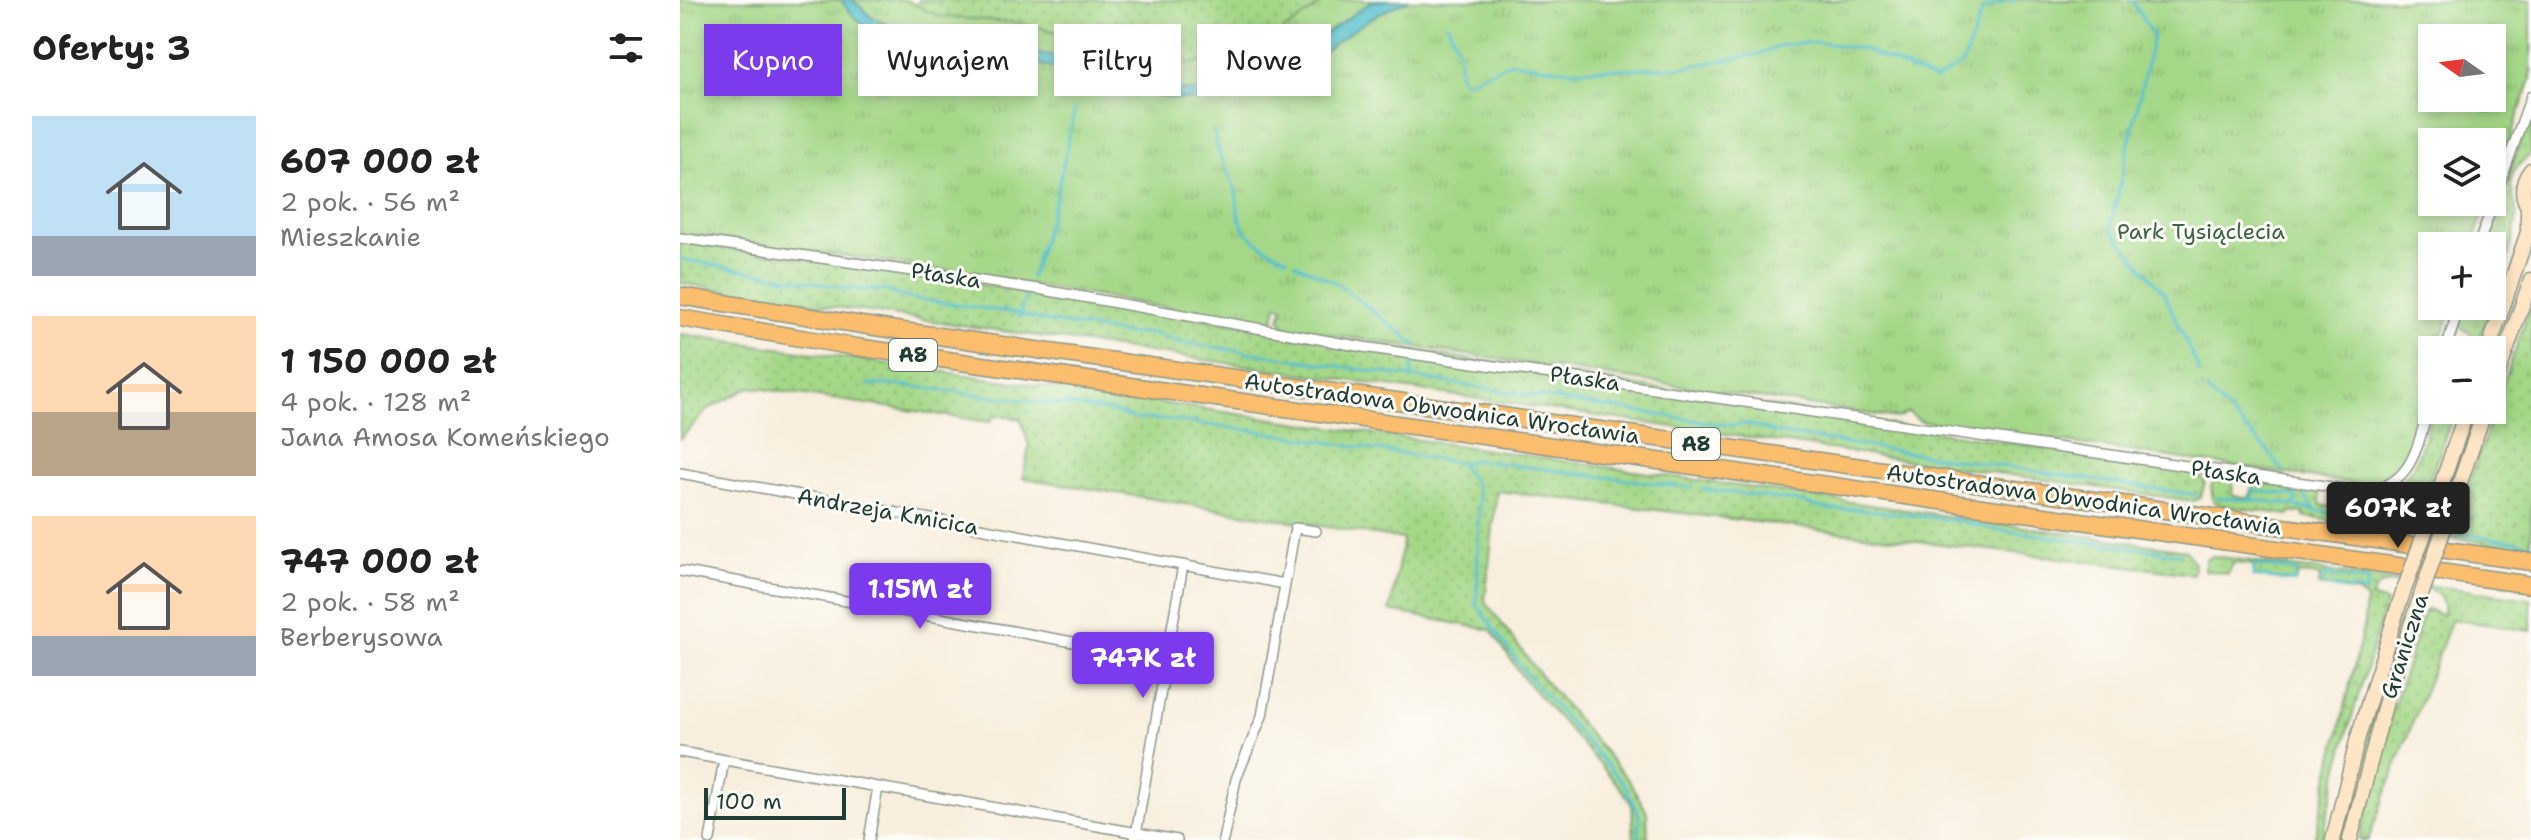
<!DOCTYPE html>
<html lang="pl">
<head>
<meta charset="utf-8">
<style>
  :root { --surface:#fff; --page:#f6f6f6; --text:#222; --muted:#767676; --accent:#7c3aed }
  body { margin:0; font-family:"Shantell Sans",sans-serif; background:var(--page); color:var(--text); height:100vh; display:flex; flex-direction:column; font-size:30px; white-space:nowrap }
  * { box-sizing:border-box; margin:0 }
  p { font-size:26px; color:var(--muted) }
  .icon { flex:none; width:44px; height:44px; fill:none; stroke:currentColor; stroke-width:2; stroke-linecap:round; stroke-linejoin:round }
  .map { position:relative; flex:1; overflow:hidden }
  .drawer { display:flex; flex-direction:column; background:var(--surface); width:680px }
  .drawer>* { flex:none }
  .banner { position:absolute; left:24px; top:24px; width:760px; height:72px; display:flex; gap:16px }
  .needle { width:52px; rotate:284deg }
  .fabs { position:absolute; left:1738px; top:24px; display:grid; gap:16px }
  .fabs a { display:grid; place-items:center; width:88px; height:88px; border-radius:0px; background:var(--surface); box-shadow:0 4px 12px #0003; font-size:40px }
  .scale { position:absolute; left:24px; bottom:20px; width:142px; box-sizing:border-box; padding-left:8px; border:4px solid #1f3d34; border-top:0; font-size:22px; line-height:28px; white-space:nowrap; color:#1f3d34; -webkit-text-stroke:6px #fdfcf7; paint-order:stroke }
  .price { position:absolute; translate:-50% -68px; padding:0 18px; border-radius:8px; background:var(--accent); color:#fff; font-size:26px; line-height:52px; filter:drop-shadow(0 2px 4px #0008) }
  .price::after { content:''; position:absolute; left:50%; top:48px; width:24px; height:18px; margin-left:-12px; background:inherit; clip-path:polygon(0 0,100% 0,50% 100%) }
  .price.current { background:#222; color:#fff }
  ul { padding:0; list-style:none }
  li { display:flex; align-items:center; gap:24px; height:200px; padding:0 32px }
  li span { display:grid; place-items:center; flex:none; width:224px; height:160px; border-radius:0px; color:#555 }
  li>.icon { margin-inline-start:auto }
  span .icon { width:96px; height:96px; fill:#fffc; stroke-width:1 }
  li b { font-size:34px }
  h2 { display:flex; justify-content:space-between; align-items:center; height:96px; padding:0 32px; font-size:34px }
  .chip { padding:0 28px; border-radius:0px; background:var(--surface); box-shadow:0 4px 12px #0003; font-size:28px; line-height:72px }
  .chip.current { background:var(--accent); color:#fff }
  main { display:flex; flex:1; min-height:0 }
  .map>svg:first-child { display:block }
  .grass { fill:url(#grass-dots); stroke:#628a5e; stroke-width:2 }
  .park { fill:url(#park-tufts); stroke:#628a5e; stroke-width:2; fill-rule:evenodd }
  .water { fill:#53c0cd; stroke:#397e80; stroke-width:2 }
  .lines { fill:none; stroke-linecap:round; stroke-linejoin:round }
  .stream { stroke:#53c0cd; stroke-width:3 }
  .street-casing { stroke:#8c9688; stroke-width:12 }
  .secondary-casing { stroke:#8c9688; stroke-width:17 }
  .highway-casing { stroke:#8c9688; stroke-width:19 }
  .street { stroke:#fff; stroke-width:9 }
  .secondary { stroke:#fde5c5; stroke-width:14 }
  .highway { stroke:#fbbd6e; stroke-width:16 }
  .secondary-bridge-casing { stroke:#8c9688; stroke-width:17; stroke-linecap:butt }
  .secondary-bridge { stroke:#fde5c5; stroke-width:14 }
  .labels { text-anchor:middle; stroke-width:6; stroke-linejoin:round; paint-order:stroke }
  .shield { fill:#fdfcf7; stroke:#62766e; stroke-width:2 }
  .shield-label { font-size:20px; font-weight:bold; fill:#1f3d34 }
  .park-label { font-size:22px; fill:#406449; stroke:#fdfcf7 }
  .street-label { font-size:22px; fill:#1f3d34; stroke:#fdfcf7 }
</style>
</head>
<body>
<main>
<section class="drawer">
<h2>Oferty: 3<svg class="icon" aria-label="filters" viewBox="0 0 24 24"><path d="M4 7h16M4 17h16"/><circle cx="9" cy="7" r="2"/><circle cx="15" cy="17" r="2"/></svg></h2>
<ul>
<li><span style="background:linear-gradient(#bfe0f5 75%,#9aa5b1 0)"><svg class="icon" aria-label="home" viewBox="0 0 24 24"><path d="M3 11l9-7 9 7M6 9v11h12V9"/></svg></span><div><b>607 000 zł</b><p>2 pok. · 56 m²</p><p>Mieszkanie</p></div></li>
<li><span style="background:linear-gradient(#ffd9b3 60%,#b9a48a 0)"><svg class="icon" aria-label="home" viewBox="0 0 24 24"><path d="M3 11l9-7 9 7M6 9v11h12V9"/></svg></span><div><b>1 150 000 zł</b><p>4 pok. · 128 m²</p><p>Jana Amosa Komeńskiego</p></div></li>
<li><span style="background:linear-gradient(#ffd9b3 75%,#9aa5b1 0)"><svg class="icon" aria-label="home" viewBox="0 0 24 24"><path d="M3 11l9-7 9 7M6 9v11h12V9"/></svg></span><div><b>747 000 zł</b><p>2 pok. · 58 m²</p><p>Berberysowa</p></div></li>
</ul>
</section>
<div class="map">
<svg width="1851" height="840" viewBox="0 0 1851 840">
  <defs>
    <pattern id="grass-dots" width="8" height="8" patternUnits="userSpaceOnUse" patternTransform="scale(2)"><rect width="8" height="8" fill="#a4d787"/><path d="M2 2h.1M6 6h.1" fill="none" stroke="#8db975" stroke-width="1.8" stroke-linecap="round"/></pattern>
    <pattern id="park-tufts" width="24" height="20" patternUnits="userSpaceOnUse" patternTransform="scale(2)"><rect width="24" height="20" fill="#a4d787"/><path d="M3 7l-1-3M5 7V3M7 7l1-3M15 17l-1-3M17 17v-4M19 17l1-3" fill="none" stroke="#8db975"/></pattern>
  </defs>
  <rect width="100%" height="100%" fill="#fdfcf7"/>
  <filter id="ink" filterUnits="userSpaceOnUse"><feTurbulence type="fractalNoise" baseFrequency=".0125" numOctaves="2"/><feDisplacementMap in="SourceGraphic" scale="16" xChannelSelector="R" yChannelSelector="G"/><feConvolveMatrix kernelMatrix="1 2 1 2 8 2 1 2 1" color-interpolation-filters="sRGB"/></filter>
  <filter id="wash" filterUnits="userSpaceOnUse"><feTurbulence type="fractalNoise" baseFrequency=".006" numOctaves="4" result="noise"/><feDisplacementMap in="SourceGraphic" scale="32" xChannelSelector="R" yChannelSelector="G"/><feGaussianBlur stdDeviation="1.8" result="paint"/><feColorMatrix in="noise" values="0 0 0 0 0 0 0 0 0 0 0 0 0 0 0 0 0 1.4 0 .05"/><feComposite in="paint" operator="in"/></filter>
  <g filter="url(#wash)">
    <rect width="100%" height="100%" fill="#f8eedd"/>
    <!-- grass -->
    <path class="grass" d="M226 0 235 7 239 0H695L593 71 276 47Z
      M1851 111V154C1813 182 1841 196 1836 222 1832 249 1821 277 1812 303V246H1804Z
      M0 242 194 268 1402 454 1519 474 1525 483 1520 498 1513 501 78 296 0 283Z
      M1851 304V549L1624 517V513L1610 512 1609 515 1539 505 1533 501 1531 486 1538 477 1553 480 1552 495 1569 498 1576 481 1639 491 1641 505 1652 507 1658 493C1730 502 1734 470 1753 410H1775L1740 506 1726 502 1724 513 1734 525 1772 532 1784 529 1792 518 1779 512Z
      M1784 306H1811L1796 350H1772L1793 349 1797 339 1780 326Z
      M0 334 1505 550 1514 563 1513 574 817 491 805 601 863 679 950 782 967 812 968 840H954L952 805 939 786 844 679 811 630 710 611 723 539 343 478 349 446 341 419 315 415 310 422 70 387 28 409 0 439Z
      M1533 556 1851 599V631L1772 619 1688 840H1679L1712 711 1744 612 1747 609 1762 615C1773 585 1716 576 1697 587L1691 598 1706 603 1668 730 1641 840H1634L1684 624 1686 600 1678 593 1639 585 1640 576 1619 574 1615 582 1573 576 1574 565 1553 563 1548 574 1524 570 1526 559Z
      M1724 610H1729L1665 840H1659L1684 737Z"/>
    <!-- park -->
    <path class="park" d="M0 0H226L258 16 341 23 508 64 557 57 597 36 646 0H1851V79L1812 189V142H1752V202H1807L1792 246H1752V306H1771L1764 333 1758 334 1756 340 1760 344 1759 350H1752C1752 390 1736 484 1685 485L1240 421 1228 412 1217 418 606 328 600 320 603 307 597 305 594 319 583 324 251 268 0 233ZM1752 38H1812V98H1752Z"/>
    <!-- water -->
    <path class="water" d="M161 0H173L191 17 247 44 372 55 476 87 521 92 556 85 593 71 692 1 731 0C667 20 626 79 563 95 483 115 431 75 355 64 315 58 274 65 234 53 206 44 177 25 161 0Z"/>
    <g class="lines">
      <!-- stream -->
      <path class="stream" d="M1452 0 1473 36 1430 228 1484 293 1520 373
        M1329 1 1334 0
        M767 23 778 49 780 77 786 82 831 62 887 70 1004 67 1076 55 1103 45 1137 42 1183 49 1255 80 1283 63 1303 10 1323 2
        M534 133C539 161 544 162 554 186 558 195 557 202 558 211 561 238 587 248 607 258
        M0 259 172 289 203 290 228 298 335 313 365 321 448 334 471 333 500 342 1046 425 1067 424 1097 433 1516 495
        M615 263 658 284 736 345
        M351 278 378 190 395 108
        M339 317 346 295
        M731 378 733 362
        M187 385H220L431 411 452 418
        M1526 389 1586 449 1602 470
        M457 419 491 420 584 432 779 463 794 482 799 497 797 605 847 675 943 783 959 814V840
        M780 464 793 460 1012 488
        M1022 489 1116 501 1150 510 1177 509 1282 521 1306 528 1500 554
        M1574 490 1616 496 1615 505 1573 500Z
        M1537 498 1574 500
        M1618 507 1636 511 1623 494
        M1636 511 1697 519 1699 508 1657 501 1655 512
        M1697 519 1740 528
        M1768 532 1851 544
        M1574 565 1617 571 1615 582 1573 576Z
        M1645 575 1688 582 1686 592 1643 586Z"/>
    </g>
  </g>
  <g filter="url(#ink)">
    <g class="lines">
      <!-- street casing -->
      <g class="street-casing">
        <path id="street" d="M0 238 358 289 683 347 1673 490C1735 495 1738 441 1752 395
          M1798 246 1851 96
          M1766 350 1779 306
          M0 473 605 584
          M0 571 487 659
          M0 752 497 840
          M30 840 44 760
          M189 840 198 787
          M455 840 503 565
          M543 840 556 779 582 716 615 528 636 531"/>
      </g>
      <!-- secondary casing -->
      <g class="secondary-casing">
        <path id="secondary" d="M1851 170C1841 183 1840 197 1851 211
          M1808 350 1848 232V207
          M1812 391 1851 280
          M1753 509 1787 410
          M1770 511 1805 410
          M1653 840 1678 737 1719 604
          M1670 840 1706 701 1737 607"/>
      </g>
      <!-- highway casing -->
      <g class="highway-casing">
        <path id="highway" d="M0 296 195 327 1851 562
          M0 318 176 347 1851 585"/>
      </g>
      <!-- street -->
      <use href="#street" class="street"/>
      <!-- secondary -->
      <use href="#secondary" class="secondary"/>
      <!-- highway -->
      <use href="#highway" class="highway"/>
      <!-- secondary-bridge casing -->
      <g class="secondary-bridge-casing">
        <path id="secondary-bridge" d="M1719 604 1753 509
          M1737 607 1770 511"/>
      </g>
      <!-- secondary-bridge -->
      <use href="#secondary-bridge" class="secondary-bridge"/>
    </g>
  </g>
  <g class="labels">
    <!-- shield labels -->
    <g class="shield">
      <rect x="209" y="339" width="48" height="32" rx="6"/>
      <rect x="992" y="428" width="48" height="32" rx="6"/>
    </g>
    <g class="shield-label">
      <text x="233" y="362">A8</text>
      <text x="1016" y="451">A8</text>
    </g>
    <!-- park labels -->
    <g class="park-label">
      <text x="1521" y="239">Park Tysiąclecia</text>
    </g>
    <!-- street labels -->
    <g class="street-label">
      <text transform="translate(266 275) rotate(9)" y="8">Płaska</text>
      <text transform="translate(905 378) rotate(8)" y="8">Płaska</text>
      <text transform="translate(762 408) rotate(8)" y="8">Autostradowa Obwodnica Wrocławia</text>
      <text transform="translate(1546 472) rotate(8)" y="8">Płaska</text>
      <text transform="translate(1404 499) rotate(8)" y="8">Autostradowa Obwodnica Wrocławia</text>
      <text transform="translate(208 511) rotate(10)" y="8">Andrzeja Kmicica</text>
      <text transform="translate(1724 646) rotate(-72)" y="8">Graniczna</text>
    </g>
  </g>
</svg>
<div class="fabs">
<a><svg class="needle" viewBox="-14 -14 28 28"><path d="M0-13l5 13h-10z" fill="#e53935"/><path d="M0 13l5-13h-10z" fill="#767676"/></svg></a>
<a><svg class="icon" aria-label="layers" viewBox="0 0 24 24"><path d="M12 4l9 5-9 5-9-5zM3 14l9 5 9-5"/></svg></a>
<a>+</a>
<a>−</a>
</div>
<div class="scale">100 m</div>
<b class="price current" style="left:1718px;top:550px">607K zł</b>
<b class="price" style="left:240px;top:631px">1.15M zł</b>
<b class="price" style="left:463px;top:700px">747K zł</b>
<div class="banner">
<a class="chip current">Kupno</a>
<a class="chip">Wynajem</a>
<a class="chip">Filtry</a>
<a class="chip">Nowe</a>
</div>
</div>
</main>
</body>
</html>
